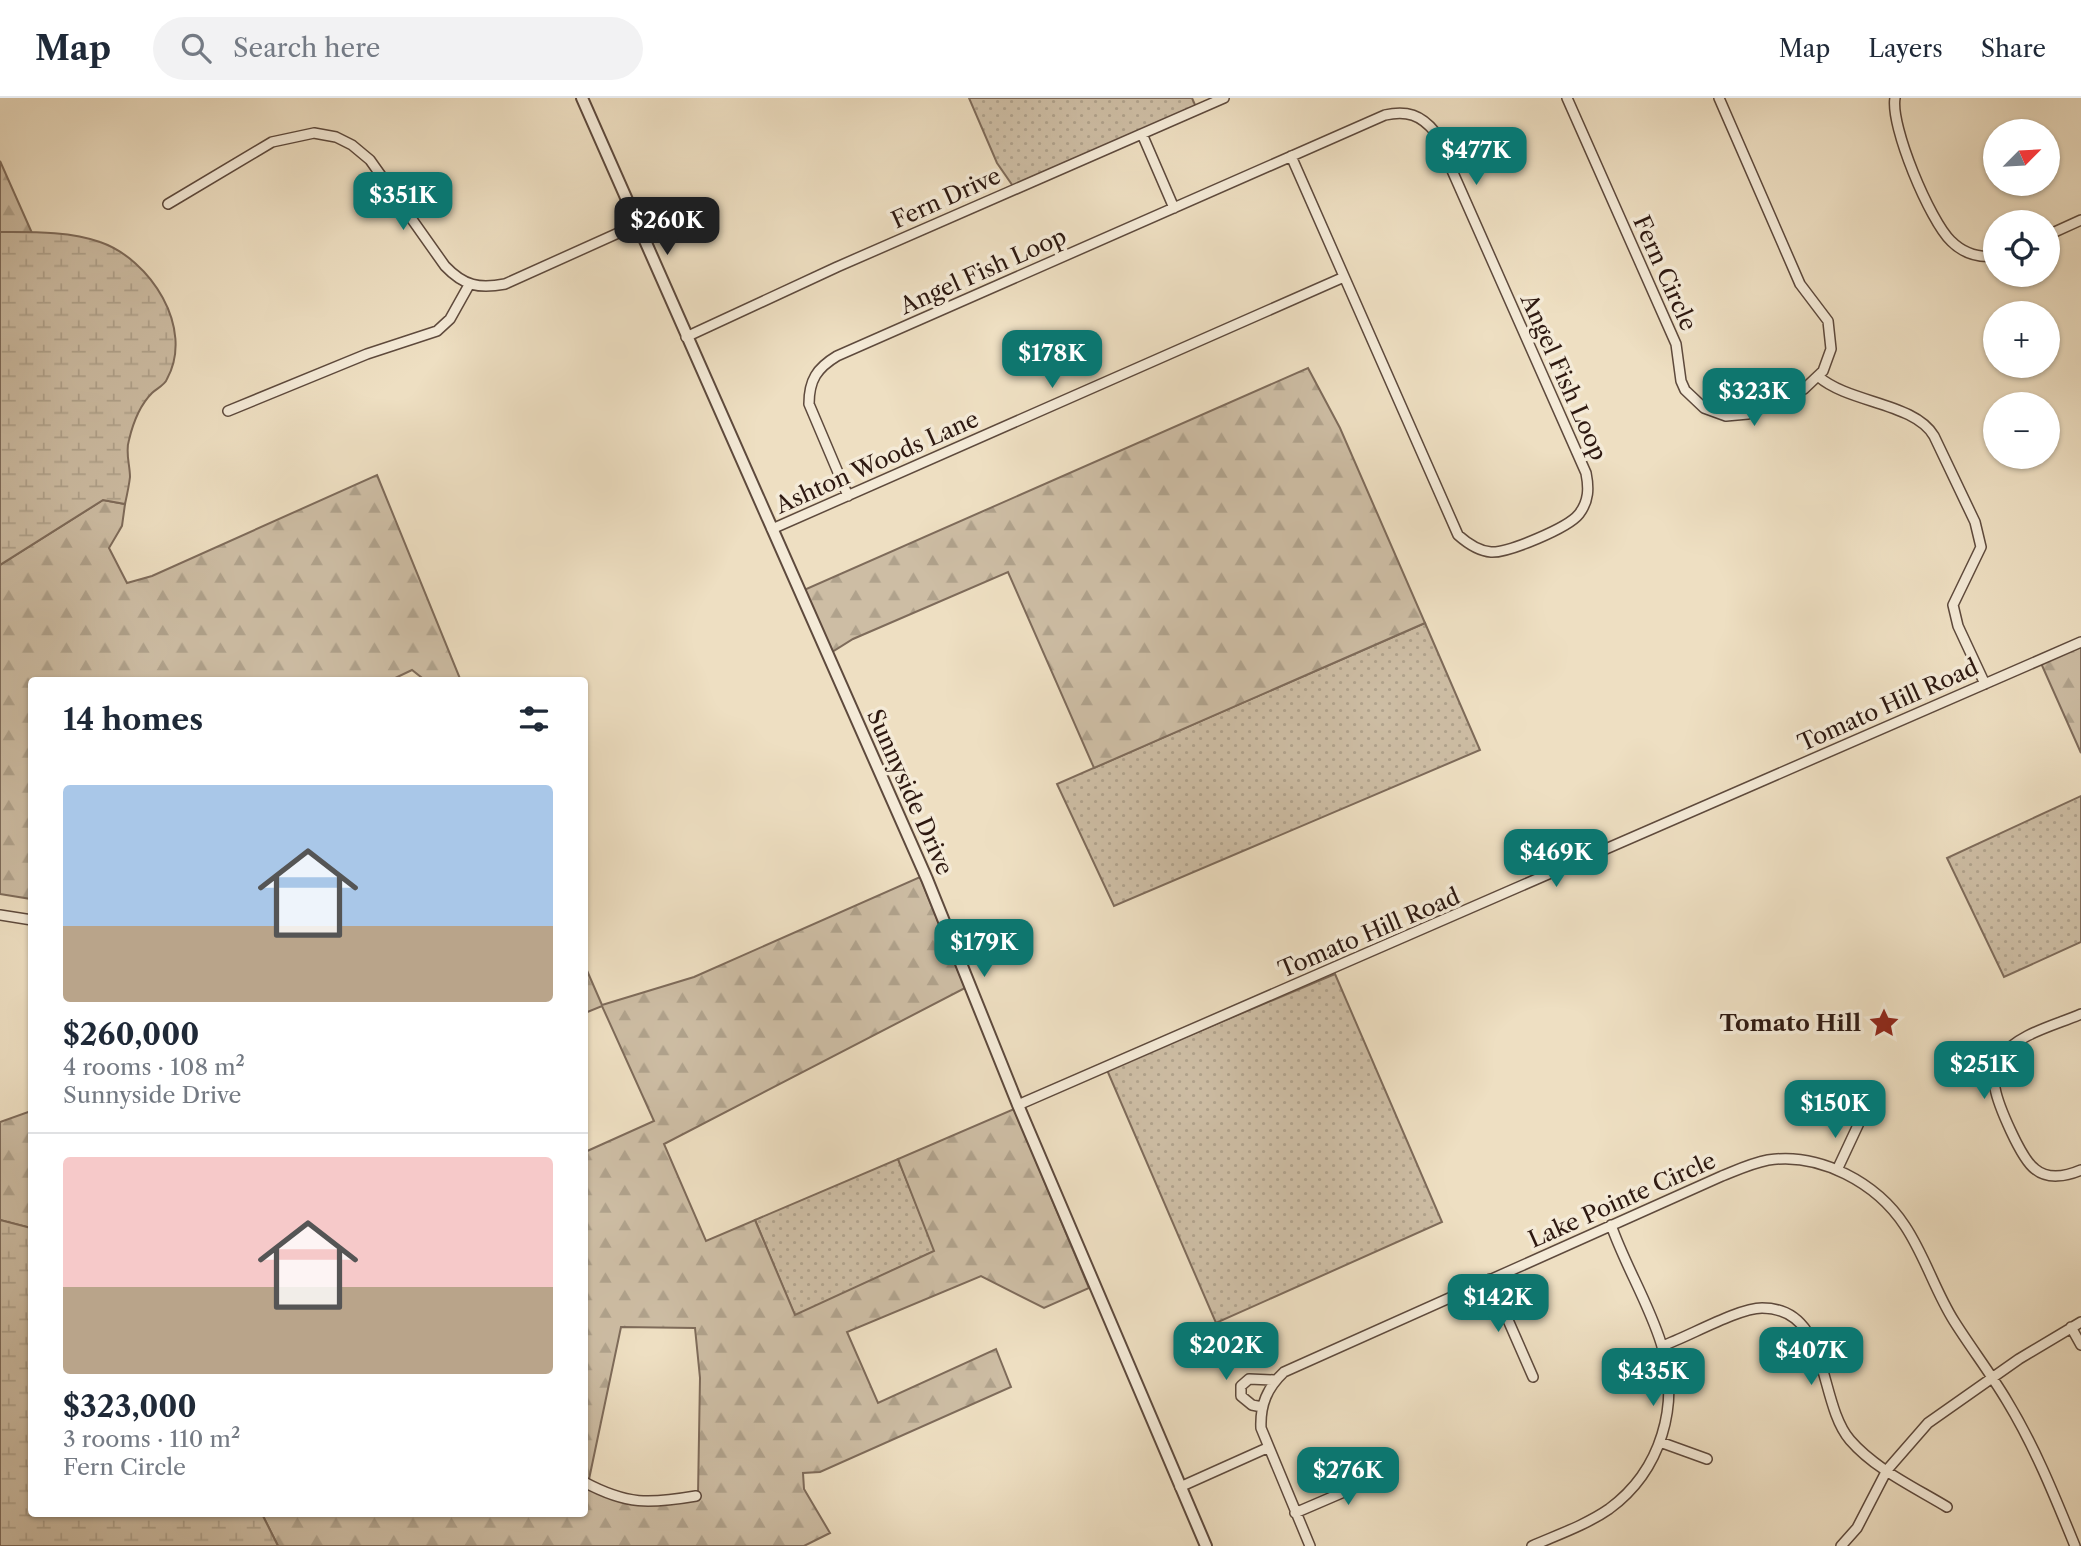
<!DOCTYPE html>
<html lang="en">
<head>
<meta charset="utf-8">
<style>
  :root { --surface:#fff; --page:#f2f2f3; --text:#1f2937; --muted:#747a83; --line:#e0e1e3; --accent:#0f766e }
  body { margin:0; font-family:"Libre Caslon Text",serif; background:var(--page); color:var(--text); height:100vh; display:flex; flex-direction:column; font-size:26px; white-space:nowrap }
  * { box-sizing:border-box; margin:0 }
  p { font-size:23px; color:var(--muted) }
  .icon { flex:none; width:38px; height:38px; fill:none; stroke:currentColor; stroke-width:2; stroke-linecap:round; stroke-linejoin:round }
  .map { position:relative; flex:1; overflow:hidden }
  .side { position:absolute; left:28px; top:579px; width:560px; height:840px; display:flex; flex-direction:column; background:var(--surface); border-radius:7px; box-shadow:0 2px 5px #0004 }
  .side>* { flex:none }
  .needle { width:46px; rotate:66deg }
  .tools { position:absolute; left:1983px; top:21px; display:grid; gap:14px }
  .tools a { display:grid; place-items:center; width:77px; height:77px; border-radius:50%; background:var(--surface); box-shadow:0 2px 5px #0004; font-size:35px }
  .price { position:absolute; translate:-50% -60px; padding:0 16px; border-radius:14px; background:var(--accent); color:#fff; font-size:23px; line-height:46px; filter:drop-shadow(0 2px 4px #0008) }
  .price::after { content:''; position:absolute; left:50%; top:42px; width:21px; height:16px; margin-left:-10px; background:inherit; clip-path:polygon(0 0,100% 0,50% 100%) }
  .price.active { background:#222; color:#fff }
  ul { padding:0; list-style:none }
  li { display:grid; align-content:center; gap:14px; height:371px; padding:0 35px }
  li+li { border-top:2px solid var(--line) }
  li span { display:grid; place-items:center; height:217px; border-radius:7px; color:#555 }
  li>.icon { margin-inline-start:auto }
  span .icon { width:126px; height:126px; fill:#fffc; stroke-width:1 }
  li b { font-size:30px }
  h2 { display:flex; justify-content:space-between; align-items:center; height:84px; padding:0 35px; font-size:30px }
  header { display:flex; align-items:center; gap:42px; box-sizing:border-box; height:98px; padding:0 35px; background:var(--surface); border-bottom:2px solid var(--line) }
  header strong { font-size:33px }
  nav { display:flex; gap:38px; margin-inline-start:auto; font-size:24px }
  .search { width:490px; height:63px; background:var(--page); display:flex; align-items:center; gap:18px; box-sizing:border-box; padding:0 24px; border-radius:38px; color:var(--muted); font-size:26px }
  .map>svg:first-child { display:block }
  .grass { fill:url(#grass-dots); stroke:#7e6b5a; stroke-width:2 }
  .forest { fill:url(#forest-firs); stroke:#7e6b5a; stroke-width:2; fill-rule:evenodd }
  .wetland { fill:url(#wetland-marsh); stroke:#7e6b5a; stroke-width:2 }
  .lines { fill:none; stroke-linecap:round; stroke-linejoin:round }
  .minor-casing { stroke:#5e4a3d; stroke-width:12 }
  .tertiary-casing { stroke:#5e4a3d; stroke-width:14 }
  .minor { stroke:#f4ead7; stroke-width:9 }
  .tertiary { stroke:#f4ead7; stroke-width:10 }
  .labels { text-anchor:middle; stroke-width:7; stroke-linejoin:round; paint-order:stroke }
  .street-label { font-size:23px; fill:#2e1911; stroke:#f4ead7 }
  .poi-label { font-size:23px; font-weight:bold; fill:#2e1911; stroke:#f4ead7; text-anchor:end }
</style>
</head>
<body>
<header>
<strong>Map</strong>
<div class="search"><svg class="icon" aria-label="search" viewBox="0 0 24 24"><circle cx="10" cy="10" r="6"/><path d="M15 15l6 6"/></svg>Search here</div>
<nav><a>Map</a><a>Layers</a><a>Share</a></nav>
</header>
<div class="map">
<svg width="2081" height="1448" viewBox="0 0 2081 1448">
  <defs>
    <pattern id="grass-dots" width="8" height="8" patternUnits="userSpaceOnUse" patternTransform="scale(1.75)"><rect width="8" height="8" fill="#cdbda4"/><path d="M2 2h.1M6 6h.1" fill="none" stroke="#b0a28c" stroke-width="1.8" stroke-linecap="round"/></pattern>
    <pattern id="forest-firs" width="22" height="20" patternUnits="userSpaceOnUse" patternTransform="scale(1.75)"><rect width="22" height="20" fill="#cdbda4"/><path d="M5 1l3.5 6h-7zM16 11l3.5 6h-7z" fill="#b0a28c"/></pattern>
    <pattern id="wetland-marsh" width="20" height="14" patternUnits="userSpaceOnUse" patternTransform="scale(1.75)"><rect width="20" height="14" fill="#cdbda4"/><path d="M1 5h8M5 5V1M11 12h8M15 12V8" fill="none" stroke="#b0a28c"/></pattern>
  </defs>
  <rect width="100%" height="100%" fill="#eedfc2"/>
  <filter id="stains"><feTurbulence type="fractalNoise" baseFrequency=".00286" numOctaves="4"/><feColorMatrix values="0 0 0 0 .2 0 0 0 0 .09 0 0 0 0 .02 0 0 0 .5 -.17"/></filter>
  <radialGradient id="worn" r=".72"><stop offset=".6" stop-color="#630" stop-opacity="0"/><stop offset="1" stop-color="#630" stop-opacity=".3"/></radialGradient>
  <!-- grass -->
  <path class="grass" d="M969 0H1192L1196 9 1015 91 997 65Z
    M1425 525 1480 652 1114 808 1057 686Z
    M2081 698V844L2004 879 1947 760Z
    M1335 876 1442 1124 1216 1225 1107 972Z
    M898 1061 935 1153 795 1218 755 1122Z"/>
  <!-- forest -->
  <path class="forest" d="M0 63 32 135 0 134Z
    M1308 270 1340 330 1425 525 1094 670 1008 474 853 541 832 554 804 492Z
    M377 377 461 583H426L412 572 389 583H32L31 801 0 796V467L103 402 125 406 122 428 109 450 127 485 152 478Z
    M2081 545V655L2040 563Z
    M920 779 965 890 664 1046 706 1143 755 1122 795 1217 934 1153 898 1061 1014 1011 1089 1190 1044 1210 981 1178 847 1234 878 1305 996 1251 1011 1289 820 1374 803 1375 804 1391 830 1435 804 1448H278L262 1416H584L585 1054 654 1023 602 908 585 915V868L602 907 694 879ZM621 1229 695 1230 700 1280 698 1397 625 1402 588 1386Z
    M31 1013H32L31 1130 0 1122V1024Z"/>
  <!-- wetland -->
  <path class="wetland" d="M0 134C32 134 70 133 100 144 150 161 195 230 167 281 165 287 156 291 152 295 139 308 133 325 129 342 125 354 130 367 130 379 129 388 127 397 125 406L103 402 0 467Z
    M0 1122 31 1130 32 1416H262L278 1448H0Z"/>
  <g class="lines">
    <!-- minor casing -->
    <g class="minor-casing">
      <path id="minor" d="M1567 0 1676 246 1681 283 1685 292 1704 310 1726 318 1748 316 1804 291 1823 273 1831 251 1828 223 1800 186 1719 0
        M1895 0C1890 28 1930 123 1951 143 1963 155 1978 160 1995 158
        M1142 36 1174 110
        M168 106 272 44 314 35 336 39 352 47 370 62 445 168C464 188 479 191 505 186L636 127
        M2048 137 2081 122
        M686 239 837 169 1224 0
        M1819 279C1849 305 1915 305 1934 338L1975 424 1981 449 1953 507 1958 528 1985 586
        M228 313 367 256 437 233 450 221 469 187
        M848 398 809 306C809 282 817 270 837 258L1385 17C1407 12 1421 17 1435 34L1586 375C1589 390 1589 403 1579 416 1568 430 1508 455 1491 454 1478 453 1467 445 1458 437L1291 58
        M772 431 1344 179
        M0 817 32 822
        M2081 916C2056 927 2017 936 2001 959 1995 967 1993 980 1995 990 1998 1007 2021 1061 2035 1071 2048 1082 2067 1078 2081 1072
        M1018 1007 2081 544
        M1837 1072 1859 1025
        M1490 1181 1533 1279
        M2071 1229 2081 1247
        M1662 1248C1688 1239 1738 1210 1762 1210 1831 1210 1817 1303 1850 1342 1875 1371 1914 1389 1947 1409
        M1262 1309 1252 1307 1241 1298V1288L1249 1281 1275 1282
        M1660 1344 1707 1361
        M584 1384C627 1407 649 1406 696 1398
        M1180 1389 1267 1350
        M1295 1415 1388 1375
        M1310 1448 1261 1330C1260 1307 1267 1290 1284 1274L1722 1078C1737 1072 1752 1065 1768 1062 1820 1054 1877 1085 1905 1128 1925 1158 1935 1193 1954 1223 1971 1250 1991 1276 2007 1303 2035 1349 2055 1399 2075 1448
        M1532 1448C1557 1437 1586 1427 1609 1411 1661 1373 1681 1306 1661 1245 1648 1204 1625 1167 1611 1127
        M1841 1448 1857 1430 1887 1372 1928 1325 2019 1261 2081 1224"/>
    </g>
    <!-- tertiary casing -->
    <g class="tertiary-casing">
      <path id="tertiary" d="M582 0 927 781 1018 1007 1206 1448"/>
    </g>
    <!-- minor -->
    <use href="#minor" class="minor"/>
    <!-- tertiary -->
    <use href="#tertiary" class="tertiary"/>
  </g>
  <!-- icons -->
  <defs>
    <g id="sight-bare" transform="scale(2.415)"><path d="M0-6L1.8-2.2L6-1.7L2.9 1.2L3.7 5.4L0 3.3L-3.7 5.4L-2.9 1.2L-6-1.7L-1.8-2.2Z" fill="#8f2418" stroke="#f4ead7" stroke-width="2.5" paint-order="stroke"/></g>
  </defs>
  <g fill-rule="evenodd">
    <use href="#sight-bare" x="1884" y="925"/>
  </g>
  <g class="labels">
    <!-- street labels -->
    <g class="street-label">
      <text transform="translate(946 100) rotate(-24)" y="8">Fern Drive</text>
      <text transform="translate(983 173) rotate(-24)" y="8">Angel Fish Loop</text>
      <text transform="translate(1665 175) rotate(66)" y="8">Fern Circle</text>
      <text transform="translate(1564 279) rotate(66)" y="8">Angel Fish Loop</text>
      <text transform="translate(877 364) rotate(-24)" y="8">Ashton Woods Lane</text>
      <text transform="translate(1888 607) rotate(-24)" y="8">Tomato Hill Road</text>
      <text transform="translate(910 694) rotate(66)" y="8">Sunnyside Drive</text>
      <text transform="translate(1369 835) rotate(-23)" y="8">Tomato Hill Road</text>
      <text transform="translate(1622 1102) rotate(-24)" y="8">Lake Pointe Circle</text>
    </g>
    <!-- poi labels -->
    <g class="poi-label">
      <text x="1861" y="933">Tomato Hill</text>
    </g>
  </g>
  <rect width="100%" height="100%" filter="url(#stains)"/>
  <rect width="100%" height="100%" fill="url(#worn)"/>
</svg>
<div class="tools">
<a><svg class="needle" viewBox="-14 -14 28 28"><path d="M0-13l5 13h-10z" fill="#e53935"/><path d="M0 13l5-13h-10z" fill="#747a83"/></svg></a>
<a><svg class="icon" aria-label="locate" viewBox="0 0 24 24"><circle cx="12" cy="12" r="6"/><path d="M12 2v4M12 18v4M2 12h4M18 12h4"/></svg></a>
<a>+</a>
<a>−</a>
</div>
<b class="price" style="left:1476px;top:89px">$477K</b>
<b class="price" style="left:403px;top:134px">$351K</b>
<b class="price active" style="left:667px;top:159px">$260K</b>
<b class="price" style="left:1052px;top:292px">$178K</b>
<b class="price" style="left:1754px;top:330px">$323K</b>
<b class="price" style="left:1556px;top:791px">$469K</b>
<b class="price" style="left:984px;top:881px">$179K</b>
<b class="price" style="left:1984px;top:1003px">$251K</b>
<b class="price" style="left:1835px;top:1042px">$150K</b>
<b class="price" style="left:1498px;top:1236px">$142K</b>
<b class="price" style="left:1226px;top:1284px">$202K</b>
<b class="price" style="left:1811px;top:1289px">$407K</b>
<b class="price" style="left:1653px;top:1310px">$435K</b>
<b class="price" style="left:1348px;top:1409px">$276K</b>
<section class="side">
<h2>14 homes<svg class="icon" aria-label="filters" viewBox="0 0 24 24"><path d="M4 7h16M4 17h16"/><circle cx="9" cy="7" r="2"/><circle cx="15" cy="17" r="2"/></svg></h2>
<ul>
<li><span style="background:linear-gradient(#a9c7e8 65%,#b9a48a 0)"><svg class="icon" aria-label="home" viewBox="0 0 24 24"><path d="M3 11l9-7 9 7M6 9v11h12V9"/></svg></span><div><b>$260,000</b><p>4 rooms · 108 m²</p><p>Sunnyside Drive</p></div></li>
<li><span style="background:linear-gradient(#f6c9c9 60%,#b9a48a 0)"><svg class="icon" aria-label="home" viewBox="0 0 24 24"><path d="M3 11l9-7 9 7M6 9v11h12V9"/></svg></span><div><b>$323,000</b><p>3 rooms · 110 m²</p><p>Fern Circle</p></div></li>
</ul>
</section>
</div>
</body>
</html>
